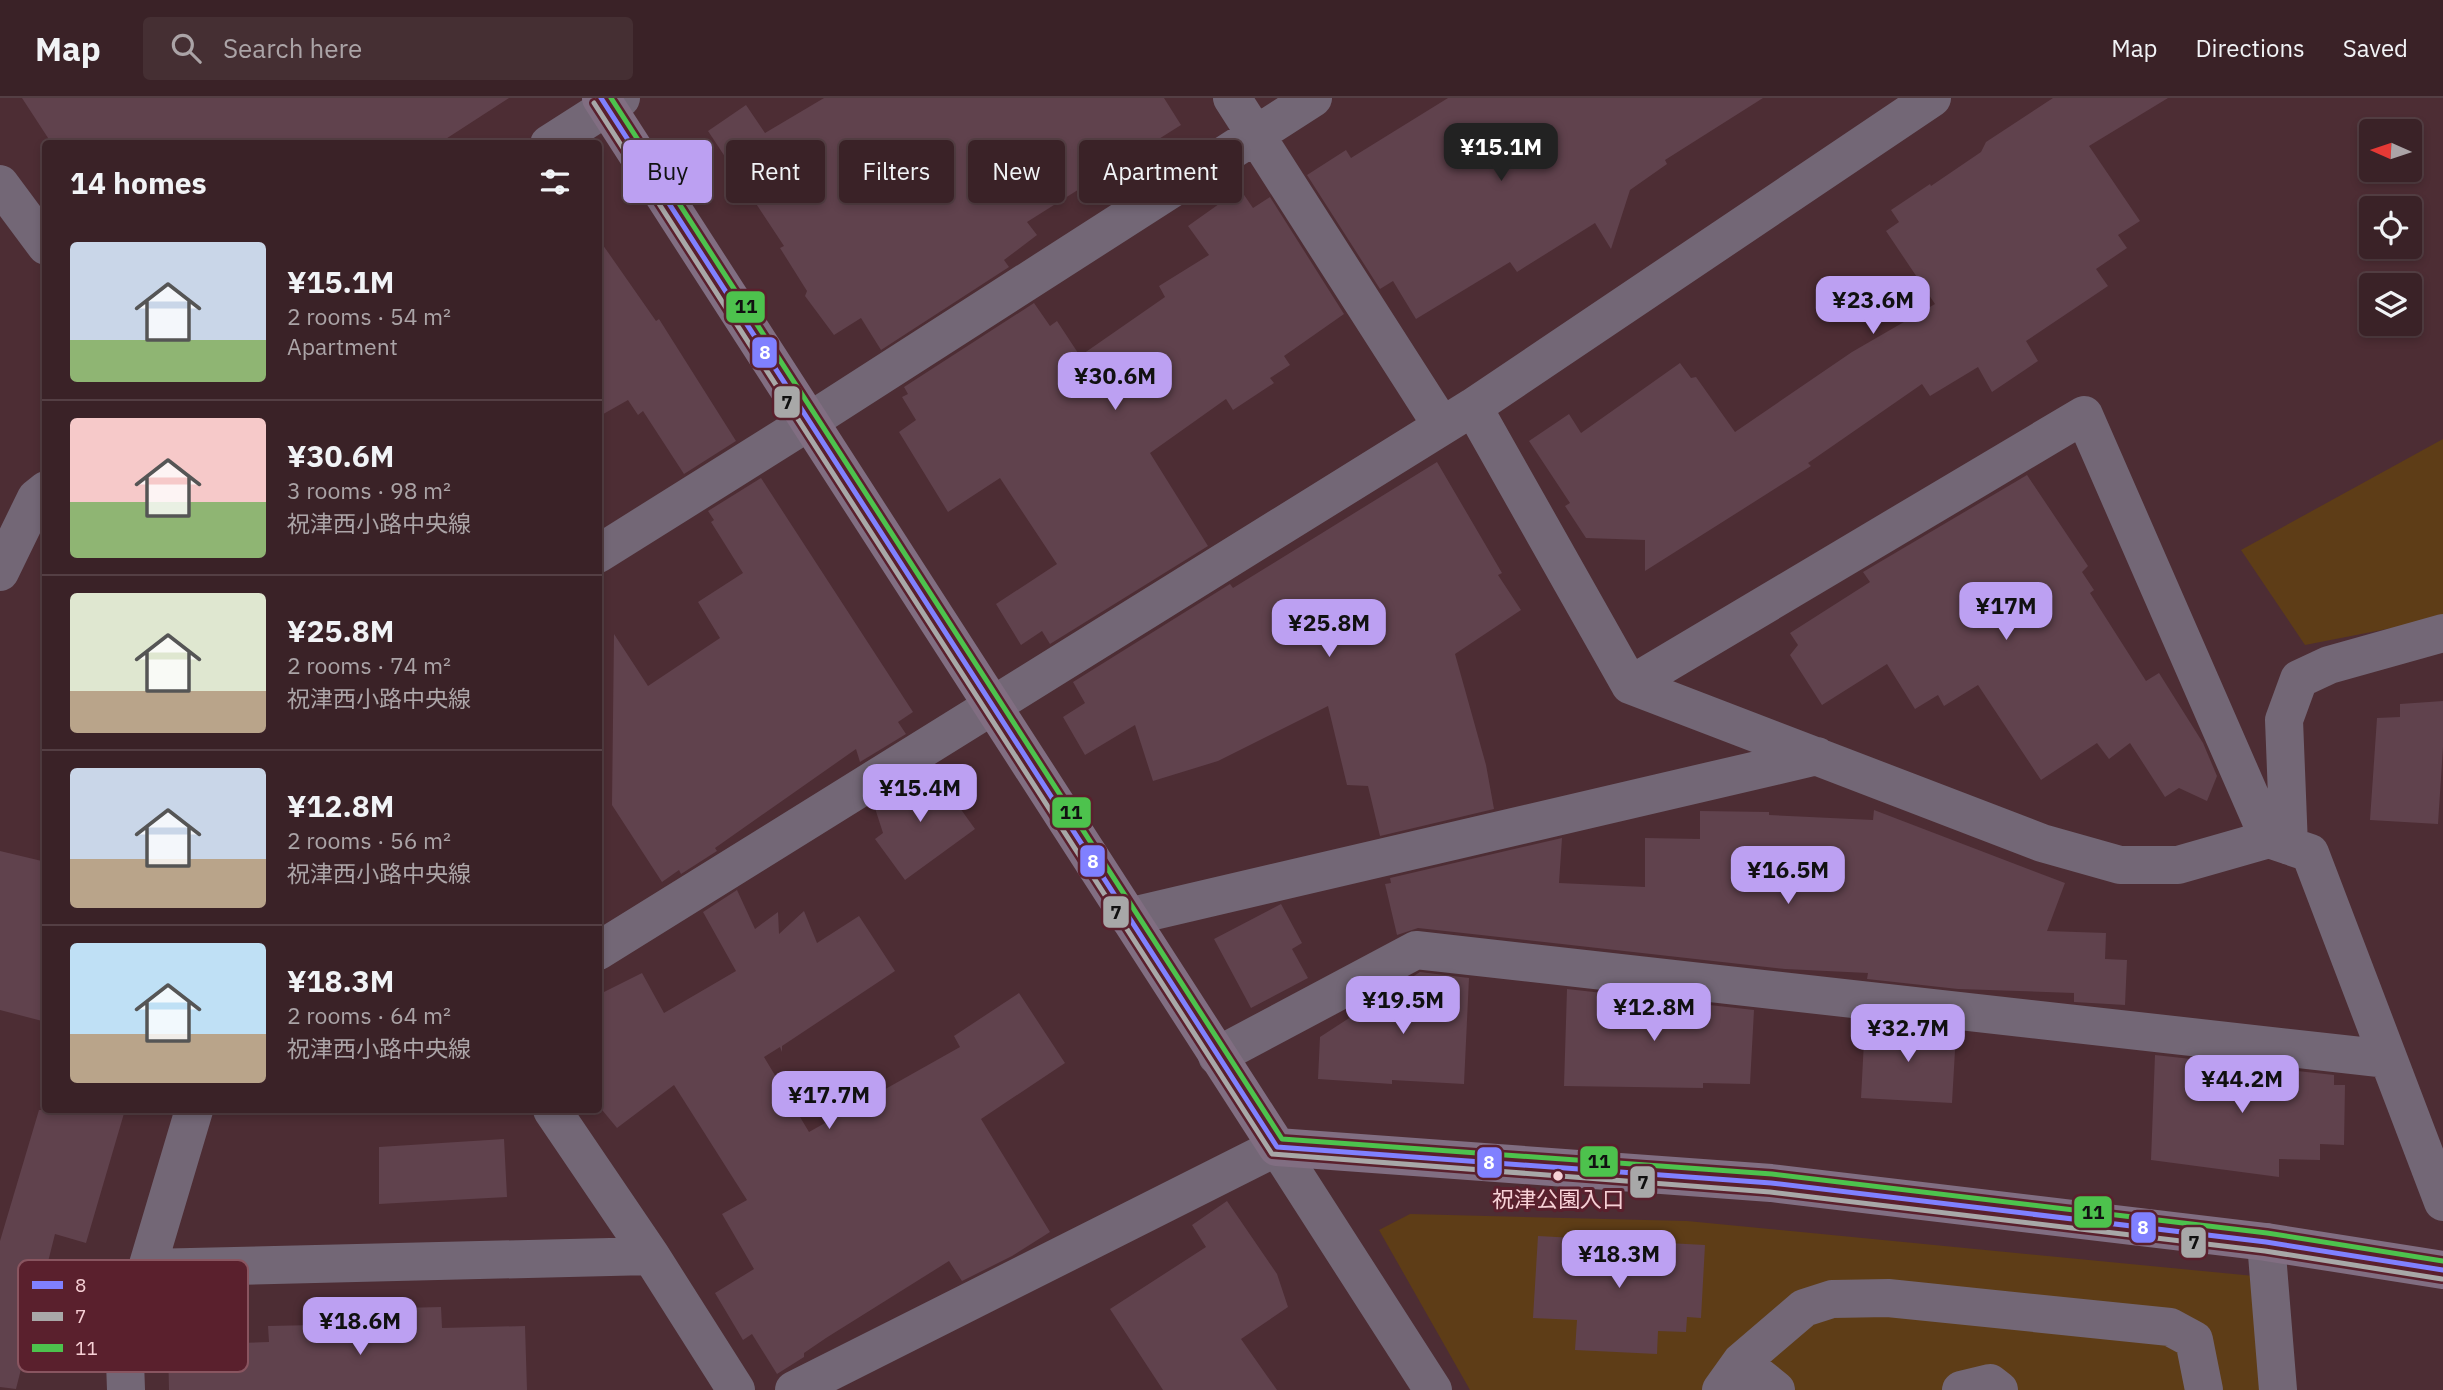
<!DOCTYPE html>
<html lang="en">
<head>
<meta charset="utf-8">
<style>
  :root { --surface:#3a2227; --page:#452f33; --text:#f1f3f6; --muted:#aba4a7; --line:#543f44; --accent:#bca0f2 }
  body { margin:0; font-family:"IBM Plex Sans","Noto Sans JP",sans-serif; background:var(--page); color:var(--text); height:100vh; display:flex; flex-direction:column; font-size:26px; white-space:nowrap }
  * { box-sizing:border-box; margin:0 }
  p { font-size:23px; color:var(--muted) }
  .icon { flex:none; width:38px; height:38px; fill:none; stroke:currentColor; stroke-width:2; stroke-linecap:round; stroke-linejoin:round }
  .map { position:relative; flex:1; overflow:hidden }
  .sheet { position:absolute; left:42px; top:42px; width:560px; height:973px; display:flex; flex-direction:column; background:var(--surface); border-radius:7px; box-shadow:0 4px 10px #0003,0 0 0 2px var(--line) }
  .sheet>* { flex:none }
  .top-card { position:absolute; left:623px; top:42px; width:665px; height:63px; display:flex; gap:14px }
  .needle { width:46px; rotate:273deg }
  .controls { position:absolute; left:2359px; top:21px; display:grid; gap:14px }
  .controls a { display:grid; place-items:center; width:63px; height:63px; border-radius:7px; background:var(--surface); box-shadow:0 4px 10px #0003,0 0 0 2px var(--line); font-size:35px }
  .price { position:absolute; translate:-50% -60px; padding:0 16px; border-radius:14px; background:var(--accent); color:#111; font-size:23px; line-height:46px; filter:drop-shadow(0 2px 4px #0008) }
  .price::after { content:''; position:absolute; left:50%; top:42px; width:21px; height:16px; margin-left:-10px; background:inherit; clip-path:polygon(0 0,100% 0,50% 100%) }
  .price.current { background:#222; color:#fff }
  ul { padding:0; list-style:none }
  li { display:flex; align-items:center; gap:21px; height:175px; padding:0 28px }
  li+li { border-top:2px solid var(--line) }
  li span { display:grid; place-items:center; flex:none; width:196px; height:140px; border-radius:7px; color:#555 }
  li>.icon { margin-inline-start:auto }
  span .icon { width:84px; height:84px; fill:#fffc; stroke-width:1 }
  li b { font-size:30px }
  h2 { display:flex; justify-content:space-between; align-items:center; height:84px; padding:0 28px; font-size:30px }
  .chip { padding:0 24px; border-radius:7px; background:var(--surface); box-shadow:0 4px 10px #0003,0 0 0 2px var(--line); font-size:24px; line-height:63px }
  .chip.current { background:var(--accent); color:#111 }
  header { display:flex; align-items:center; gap:42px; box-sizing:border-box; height:98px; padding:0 35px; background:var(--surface); border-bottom:2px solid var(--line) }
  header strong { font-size:33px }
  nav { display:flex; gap:38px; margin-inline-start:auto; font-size:24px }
  .search { width:490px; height:63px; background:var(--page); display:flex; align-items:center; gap:18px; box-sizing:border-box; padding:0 24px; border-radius:7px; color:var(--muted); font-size:26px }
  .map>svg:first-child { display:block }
  .green { fill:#5e3d17 }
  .building { fill:#60424d }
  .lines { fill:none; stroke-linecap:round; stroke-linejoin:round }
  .minor { stroke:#736776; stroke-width:38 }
  .major { stroke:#816e82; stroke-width:38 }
  .bus-1-casing { stroke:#5a202d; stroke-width:10 }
  .bus-2-casing { stroke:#5a202d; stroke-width:10 }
  .bus-3-casing { stroke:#5a202d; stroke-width:10 }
  .bus-1 { stroke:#8080ff; stroke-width:5 }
  .bus-2 { stroke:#a8a8a8; stroke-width:5 }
  .bus-3 { stroke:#4dc24d; stroke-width:5 }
  .bus-dot { fill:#f7d1d6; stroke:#5a202d; stroke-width:2.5 }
  .labels { text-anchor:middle; stroke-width:6; stroke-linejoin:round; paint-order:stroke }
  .bus-label { font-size:22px; fill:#f7d1d6; stroke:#5a202d }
  .key { fill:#5a202d; stroke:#895560; stroke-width:2 }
  .key-label { font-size:19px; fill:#f7d1d6 }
  .line-badge { stroke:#5a202d; stroke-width:2.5 }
  .badge-label { font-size:19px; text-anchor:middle; font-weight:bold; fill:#fff }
  .pale-badge-label { font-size:19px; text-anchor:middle; font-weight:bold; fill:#111 }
</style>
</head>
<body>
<header>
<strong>Map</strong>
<div class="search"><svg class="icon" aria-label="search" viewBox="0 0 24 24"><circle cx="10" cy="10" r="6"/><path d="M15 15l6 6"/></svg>Search here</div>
<nav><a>Map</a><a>Directions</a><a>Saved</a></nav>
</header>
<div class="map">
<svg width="2443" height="1292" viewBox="0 0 2443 1292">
  <rect width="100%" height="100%" fill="#4d2d34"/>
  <!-- green -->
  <path class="green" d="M2443 341V520L2305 547 2241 452Z
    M1410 1116 1687 1123 2254 1178 2265 1292H1470L1379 1132Z"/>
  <!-- building -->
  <path class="building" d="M22 0H509L438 46H52Z
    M824 0H1164L1181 27 1027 124 1037 137 1004 162 1009 169 881 252 861 220 834 237 805 198 807 193 780 150 784 148 708 33 746 7 765 35Z
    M1448 0H1763L1665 62 1667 66 1630 92 1611 151 1595 125 1517 174 1510 164 1416 221 1393 183 1380 191 1307 77 1346 52 1351 60Z
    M2053 0H2168L2089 48 2140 123 2118 137 2127 150 2096 171 2108 188 2026 243 2038 263 1992 294 1978 269 1930 298 1922 286 1808 365 1811 368 1645 473V442L1586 440 1565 408 1570 405 1529 343 1569 316 1581 335 1680 265 1691 280 1696 279 1735 334 1852 254 1935 206 1886 133 1899 124 1891 112 1930 86 1931 88 1981 54 1986 44Z
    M1240 91 1253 110 1270 99 1344 216 1284 258 1290 267 1270 280 1274 285 1233 312 1226 301 1150 355 1208 448 1050 546 1042 533 1021 547 996 506 1057 466 1000 380 948 414 899 334 916 322 902 299 908 296 904 289 1034 205 1050 228 1057 223 1080 258 1165 199 1159 188 1209 157 1188 128Z
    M598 140 656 223 659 221 736 343 684 376 643 313 638 317 628 302 598 319Z
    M1437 364 1502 475 1498 477 1521 512 1455 556 1486 667 1494 711 1380 738 1368 688 1347 687 1328 608 1218 663 1153 683 1135 627 1085 657 1063 619 1085 605 1073 584 1230 486 1233 490Z
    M2027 377 2088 468 2082 474 2094 492 2090 495 2146 583 2159 575 2203 645 2217 678 2207 703 2179 690 2165 699 2130 645 2109 661 2097 645 2041 682 1978 587 1944 608 1938 597 1915 611 1887 566 1822 607 1790 557 1798 547 1790 535 1870 484 1863 474Z
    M761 380 913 614 898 624 906 636 860 664 856 651 715 750 717 753 681 776 679 772 662 784 612 707 614 536 648 588 720 540 698 504 743 475 711 424 714 422 708 413Z
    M2443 603V649L2438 726 2370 722 2377 620 2400 619V606Z
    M932 671 975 731 905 782 875 741 883 735 874 707Z
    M1874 712 2065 785 2047 833 2106 835 2105 861 2127 862 2125 907 2074 904V895L1958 891 1867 881 1868 875 1785 871 1418 830 1397 837 1385 786 1391 785 1390 780 1562 740 1559 785 1645 789V740L1700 741V713L1769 714V717L1873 722Z
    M0 753 46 764V924L0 912Z
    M737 792 755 831 778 814 779 836 804 813 817 845 859 818 895 873 782 948V954L780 949 764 959 809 1034 960 949 954 938 1019 895 1065 965 981 1021 1050 1134 1012 1158 962 1183 949 1163 826 1240 804 1255V1259L777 1276 752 1236 743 1242 715 1195 754 1171 722 1116 747 1102 674 987 617 1030 598 1007V897L642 875 664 915 736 873 703 814Z
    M1281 806 1302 845 1292 851 1308 880 1251 910 1214 841Z
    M1420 874 1469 880 1464 986 1392 982V986L1318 981 1320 939Z
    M1567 891 1754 912 1750 986 1703 985V990L1564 988Z
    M1865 924 1956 935 1952 1005 1861 1000Z
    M2155 957 2334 977V987H2345L2344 1047 2320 1046V1062L2279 1061V1079L2151 1062Z
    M39 1012H125L86 1145 55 1136 16 1291 0 1289V1143Z
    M504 1041 507 1099 379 1106V1049Z
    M1227 1103 1277 1176 1288 1209 1241 1241 1277 1292H1163L1110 1211 1206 1149 1192 1127Z
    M1538 1138 1705 1147 1701 1220 1687 1219 1686 1234 1658 1233 1657 1256 1575 1252 1577 1222 1533 1220Z
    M441 1209 442 1230 525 1228 527 1292H169L168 1247 269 1244 268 1228 362 1226 361 1211Z"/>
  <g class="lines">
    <!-- minor -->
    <path class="minor" d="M1232 0 1442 328
      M549 46 621 0
      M0 86 46 148
      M1473 309 1630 587 2042 745 2120 767H2178L2269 741 2310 755 2443 1104
      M598 456 810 323 1313 0
      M0 474 36 400 46 392
      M1630 587 2084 317 2269 741
      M2289 748 2284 622 2299 581 2329 567 2443 535
      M1128 819 1817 658
      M598 853 1473 309 1932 0
      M1217 958 1416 852 2388 961
      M552 1012 651 1158 736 1292
      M2266 1144 2278 1292
      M147 1170 651 1158
      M1741 1264 1776 1292
      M126 1292 125 1263 147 1170 194 1012
      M794 1292 1277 1049 1433 1292
      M1721 1292 1741 1264 1804 1210 1832 1201 1888 1200 2170 1229 2194 1242 2204 1292
      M1961 1292 1990 1285 1999 1292"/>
    <!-- major -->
    <path class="major" d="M601 0 1277 1049 1771 1085 2266 1144 2443 1172"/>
    <!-- bus-1 casing -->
    <g class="bus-1-casing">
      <path id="bus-1" d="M601 0 1277 1049 1771 1085 2266 1144 2443 1172"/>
    </g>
    <!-- bus-2 casing -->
    <g class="bus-2-casing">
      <path id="bus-2" d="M594 5 1272 1056 1770 1094 2265 1153 2442 1181"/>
    </g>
    <!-- bus-3 casing -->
    <g class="bus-3-casing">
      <path id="bus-3" d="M611 0 1282 1041 1772 1076 2267 1135 2443 1163"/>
    </g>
    <!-- bus-1 -->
    <use href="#bus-1" class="bus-1"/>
    <!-- bus-2 -->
    <use href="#bus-2" class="bus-2"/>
    <!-- bus-3 -->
    <use href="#bus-3" class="bus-3"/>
  </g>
  <!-- markers -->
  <circle class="bus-dot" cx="1558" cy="1078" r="6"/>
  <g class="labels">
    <!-- bus labels -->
    <g class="bus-label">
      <text x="1558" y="1109">祝津公園入口</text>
    </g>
  </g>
  <!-- legend -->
  <rect x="18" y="1162" width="230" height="112" rx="10" class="key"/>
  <rect x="32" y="1183" width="31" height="8" fill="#8080ff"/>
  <rect x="32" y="1214" width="31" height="9" fill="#a8a8a8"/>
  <rect x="32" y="1246" width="31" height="8" fill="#4dc24d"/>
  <g class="key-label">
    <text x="75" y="1194">8</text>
    <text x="75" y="1225">7</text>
    <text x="75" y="1257">11</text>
  </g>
  <g class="line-badge">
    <rect x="725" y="192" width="41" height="34" rx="7" fill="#4dc24d"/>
    <rect x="751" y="238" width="27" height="33" rx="7" fill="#8080ff"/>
    <rect x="773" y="287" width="28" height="34" rx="7" fill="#a8a8a8"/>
    <rect x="1051" y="698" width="41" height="33" rx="7" fill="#4dc24d"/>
    <rect x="1079" y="746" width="27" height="34" rx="7" fill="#8080ff"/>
    <rect x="1102" y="797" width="28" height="34" rx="7" fill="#a8a8a8"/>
    <rect x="1579" y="1047" width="40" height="33" rx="7" fill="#4dc24d"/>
    <rect x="1476" y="1048" width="27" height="33" rx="7" fill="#8080ff"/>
    <rect x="1629" y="1067" width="27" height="34" rx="7" fill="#a8a8a8"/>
    <rect x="2073" y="1097" width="40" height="34" rx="7" fill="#4dc24d"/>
    <rect x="2130" y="1113" width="27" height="33" rx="7" fill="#8080ff"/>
    <rect x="2180" y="1128" width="27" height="33" rx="7" fill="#a8a8a8"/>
  </g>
  <g class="badge-label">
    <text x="765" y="261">8</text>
    <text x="1093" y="770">8</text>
    <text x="1489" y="1071">8</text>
    <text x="2143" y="1136">8</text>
  </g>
  <g class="pale-badge-label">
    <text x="746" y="215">11</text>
    <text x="787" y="311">7</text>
    <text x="1071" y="721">11</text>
    <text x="1116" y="821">7</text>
    <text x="1599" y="1070">11</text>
    <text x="1643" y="1091">7</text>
    <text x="2093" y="1121">11</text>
    <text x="2194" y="1151">7</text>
  </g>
</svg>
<div class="controls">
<a><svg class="needle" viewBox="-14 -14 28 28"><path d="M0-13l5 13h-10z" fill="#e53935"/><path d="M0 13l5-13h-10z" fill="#aba4a7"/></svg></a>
<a><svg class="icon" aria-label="locate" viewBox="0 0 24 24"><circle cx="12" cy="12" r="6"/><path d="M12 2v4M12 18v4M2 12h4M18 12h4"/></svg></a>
<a><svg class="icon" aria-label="layers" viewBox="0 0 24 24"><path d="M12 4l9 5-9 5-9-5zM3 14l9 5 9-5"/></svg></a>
</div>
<b class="price current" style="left:1501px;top:85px">¥15.1M</b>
<b class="price" style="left:1873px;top:238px">¥23.6M</b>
<b class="price" style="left:1115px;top:314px">¥30.6M</b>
<b class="price" style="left:2006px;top:544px">¥17M</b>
<b class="price" style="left:1329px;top:561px">¥25.8M</b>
<b class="price" style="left:920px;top:726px">¥15.4M</b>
<b class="price" style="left:1788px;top:808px">¥16.5M</b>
<b class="price" style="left:1403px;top:938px">¥19.5M</b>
<b class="price" style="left:1654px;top:945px">¥12.8M</b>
<b class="price" style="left:1908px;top:966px">¥32.7M</b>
<b class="price" style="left:2242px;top:1017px">¥44.2M</b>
<b class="price" style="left:829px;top:1033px">¥17.7M</b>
<b class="price" style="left:1619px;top:1192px">¥18.3M</b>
<b class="price" style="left:360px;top:1259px">¥18.6M</b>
<div class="top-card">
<a class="chip current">Buy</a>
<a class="chip">Rent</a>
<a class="chip">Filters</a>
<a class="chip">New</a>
<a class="chip">Apartment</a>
</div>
<section class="sheet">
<h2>14 homes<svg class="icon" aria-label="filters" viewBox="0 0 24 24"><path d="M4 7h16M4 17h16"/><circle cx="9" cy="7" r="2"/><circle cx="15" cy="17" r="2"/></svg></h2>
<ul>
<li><span style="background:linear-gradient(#c9d6e8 70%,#8fb573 0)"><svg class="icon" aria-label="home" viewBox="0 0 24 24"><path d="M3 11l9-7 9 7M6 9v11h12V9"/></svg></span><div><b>¥15.1M</b><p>2 rooms · 54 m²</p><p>Apartment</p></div></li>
<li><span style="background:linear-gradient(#f6c9c9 60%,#8fb573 0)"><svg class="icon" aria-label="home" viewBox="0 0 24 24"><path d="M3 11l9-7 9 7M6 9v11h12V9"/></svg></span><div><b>¥30.6M</b><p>3 rooms · 98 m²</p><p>祝津西小路中央線</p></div></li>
<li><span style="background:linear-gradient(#dfe7d0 70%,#b9a48a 0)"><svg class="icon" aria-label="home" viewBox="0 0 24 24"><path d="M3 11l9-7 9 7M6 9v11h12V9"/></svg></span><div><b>¥25.8M</b><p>2 rooms · 74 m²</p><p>祝津西小路中央線</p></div></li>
<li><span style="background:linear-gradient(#c9d6e8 65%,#b9a48a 0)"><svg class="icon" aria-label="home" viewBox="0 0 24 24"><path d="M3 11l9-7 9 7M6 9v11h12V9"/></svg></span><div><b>¥12.8M</b><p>2 rooms · 56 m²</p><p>祝津西小路中央線</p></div></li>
<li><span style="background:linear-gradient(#bfe0f5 65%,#b9a48a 0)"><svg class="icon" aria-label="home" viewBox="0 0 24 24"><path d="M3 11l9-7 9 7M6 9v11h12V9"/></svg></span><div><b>¥18.3M</b><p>2 rooms · 64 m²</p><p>祝津西小路中央線</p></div></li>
</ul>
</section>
</div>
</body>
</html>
